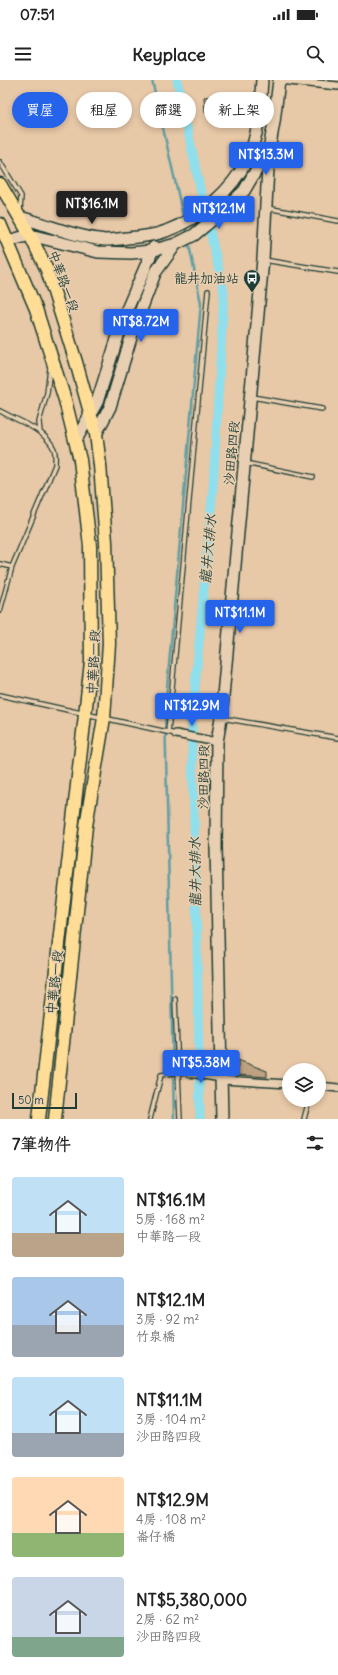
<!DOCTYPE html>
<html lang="zh-TW">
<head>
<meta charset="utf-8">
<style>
  :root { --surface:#fff; --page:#f6f6f6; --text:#222; --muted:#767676; --accent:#2563eb }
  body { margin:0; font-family:Delius,"LXGW WenKai TC",sans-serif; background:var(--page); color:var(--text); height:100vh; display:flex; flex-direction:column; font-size:15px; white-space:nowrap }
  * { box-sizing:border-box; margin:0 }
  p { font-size:13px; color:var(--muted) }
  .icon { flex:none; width:22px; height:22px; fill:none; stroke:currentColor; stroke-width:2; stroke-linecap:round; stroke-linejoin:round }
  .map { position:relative; height:1039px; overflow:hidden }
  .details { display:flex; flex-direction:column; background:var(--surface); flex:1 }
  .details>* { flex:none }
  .guide { position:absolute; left:12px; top:12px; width:314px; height:36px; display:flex; gap:8px }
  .buttons { position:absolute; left:282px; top:983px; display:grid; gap:8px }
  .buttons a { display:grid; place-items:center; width:44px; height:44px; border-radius:50%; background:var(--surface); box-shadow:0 2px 6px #0003; font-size:20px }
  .scale { position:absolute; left:12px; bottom:10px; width:65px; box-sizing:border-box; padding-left:4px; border:2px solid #1f3d34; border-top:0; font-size:11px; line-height:14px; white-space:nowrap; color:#1f3d34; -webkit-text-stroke:3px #e9cfb1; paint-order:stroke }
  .price { position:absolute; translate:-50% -34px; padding:0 9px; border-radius:4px; background:var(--accent); color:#fff; font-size:13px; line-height:26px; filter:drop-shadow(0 1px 2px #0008) }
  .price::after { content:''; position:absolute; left:50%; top:24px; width:12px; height:9px; margin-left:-6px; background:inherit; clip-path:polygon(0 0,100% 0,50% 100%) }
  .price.current { background:#222; color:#fff }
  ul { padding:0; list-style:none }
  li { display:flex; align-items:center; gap:12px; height:100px; padding:0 12px }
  li span { display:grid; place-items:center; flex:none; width:112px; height:80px; border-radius:4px; color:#555 }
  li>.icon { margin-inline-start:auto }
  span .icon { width:48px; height:48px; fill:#fffc; stroke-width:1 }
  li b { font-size:17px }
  h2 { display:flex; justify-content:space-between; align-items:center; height:48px; padding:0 12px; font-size:17px }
  .chip { padding:0 14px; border-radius:18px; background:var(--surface); box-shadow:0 2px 6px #0003; font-size:14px; line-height:36px }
  .chip.current { background:var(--accent); color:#fff }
  .status { display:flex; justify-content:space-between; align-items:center; height:28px; padding:0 20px; background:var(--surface); direction:ltr }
  .status svg { height:11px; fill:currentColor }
  header { display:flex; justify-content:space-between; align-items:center; height:52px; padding:0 12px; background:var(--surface); font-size:18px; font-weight:700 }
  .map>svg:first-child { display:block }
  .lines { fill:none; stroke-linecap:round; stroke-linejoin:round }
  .stream { stroke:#639ea3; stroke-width:2.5 }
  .canal { stroke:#90dfed; stroke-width:9 }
  .building { fill:#bea180; stroke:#1f3d34 }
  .lane-casing { stroke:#1f3d34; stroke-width:6 }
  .street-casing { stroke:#1f3d34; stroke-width:10 }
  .secondary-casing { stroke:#1f3d34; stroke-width:14 }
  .primary-casing { stroke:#1f3d34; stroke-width:15 }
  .lane { stroke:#e9cfb1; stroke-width:3.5 }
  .street { stroke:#e9cfb1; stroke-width:7 }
  .secondary { stroke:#e9cfb1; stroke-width:11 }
  .primary { stroke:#ffdd96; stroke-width:12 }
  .labels { text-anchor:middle; stroke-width:3; stroke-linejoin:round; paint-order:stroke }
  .poi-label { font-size:13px; fill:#1f3d34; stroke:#e9cfb1; text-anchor:end }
  .street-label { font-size:13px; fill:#1f3d34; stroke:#e9cfb1 }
  .water-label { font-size:14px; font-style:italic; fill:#25453d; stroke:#e9cfb1 }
</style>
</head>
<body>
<div class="status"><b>07:51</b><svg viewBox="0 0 49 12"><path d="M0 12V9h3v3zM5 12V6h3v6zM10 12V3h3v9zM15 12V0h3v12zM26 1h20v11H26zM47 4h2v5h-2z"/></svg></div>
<header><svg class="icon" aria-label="menu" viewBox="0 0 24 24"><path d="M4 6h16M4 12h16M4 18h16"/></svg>Keyplace<svg class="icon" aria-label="search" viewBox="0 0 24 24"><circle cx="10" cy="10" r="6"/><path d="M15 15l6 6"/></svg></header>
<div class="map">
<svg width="338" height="1039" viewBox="0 0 338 1039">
  <rect width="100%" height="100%" fill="#e7c8a7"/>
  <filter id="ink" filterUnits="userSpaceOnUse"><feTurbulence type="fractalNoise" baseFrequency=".025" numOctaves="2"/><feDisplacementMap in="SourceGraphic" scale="8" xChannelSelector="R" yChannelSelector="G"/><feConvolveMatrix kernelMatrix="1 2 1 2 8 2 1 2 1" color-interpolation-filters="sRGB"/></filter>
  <g filter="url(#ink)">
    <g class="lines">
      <!-- stream -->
      <path class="stream" d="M152 0 184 140
        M185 145 187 155
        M174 1039 165 630 201 223 188 160"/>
      <!-- canal -->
      <path class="canal" d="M177 0 200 108 224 212 213 407 192 641V669L196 807 200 1039"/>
    </g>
    <!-- building -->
    <path class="building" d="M236 15V32L205 33 204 17Z
      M238 980 267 991V997L238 995Z"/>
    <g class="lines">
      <!-- lane casing -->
      <g class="lane-casing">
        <path id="lane" d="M0 82 21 116 20 132
          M267 128 338 141
          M264 180 338 192
          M252 317 322 329
          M0 331C18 341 45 349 54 369 56 374 55 380 55 385L12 487 0 531
          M40 352 39 342 47 313 50 288
          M245 383 313 397
          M0 484 12 487
          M0 615 176 654
          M222 638 338 658
          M168 652 208 211
          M175 919 180 1039
          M150 1039 161 995 179 992 189 993
          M304 1039 309 1020"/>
      </g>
      <!-- street casing -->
      <g class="street-casing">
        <path id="street" d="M279 0 338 6
          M176 654 217 662
          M189 993 216 997 221 1000 289 1004
          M319 1006 338 1008"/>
      </g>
      <!-- secondary casing -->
      <g class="secondary-casing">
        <path id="secondary" d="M20 137C48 145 76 157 105 160 112 160 120 159 127 158 139 157 154 156 166 151 199 139 232 111 248 78 259 54 260 26 262 0
          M8 161 30 155 98 172 131 173 151 171 176 164 194 155 218 135 244 111 268 70
          M96 354 110 327 133 251 155 193 176 164
          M76 360 97 322 125 234 154 167
          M222 1039 216 767 217 662 221 638 263 179 269 70 274 42 279 0"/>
      </g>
      <!-- primary casing -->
      <g class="primary-casing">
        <path id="primary" d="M0 104 30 155 47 190 76 282 96 354 100 385 106 462 109 564 104 638 86 746 55 1039
          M0 144 36 229 65 320 80 380 90 466 91 582 39 1039"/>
      </g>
      <!-- lane -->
      <use href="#lane" class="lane"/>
      <!-- street -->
      <use href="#street" class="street"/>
      <!-- secondary -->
      <use href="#secondary" class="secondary"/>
      <!-- primary -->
      <use href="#primary" class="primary"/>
    </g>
  </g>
  <!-- icons -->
  <defs>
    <g id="bus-pin" transform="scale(0.9)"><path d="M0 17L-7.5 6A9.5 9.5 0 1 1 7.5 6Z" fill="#1f3d34" stroke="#e9cfb1"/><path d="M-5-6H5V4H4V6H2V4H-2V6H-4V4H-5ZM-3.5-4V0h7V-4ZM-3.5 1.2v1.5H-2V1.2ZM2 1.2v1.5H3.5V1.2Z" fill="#fff"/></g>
  </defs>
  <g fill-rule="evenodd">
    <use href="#bus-pin" x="252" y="198"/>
  </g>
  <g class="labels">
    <!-- poi labels -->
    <g class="poi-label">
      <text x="239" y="203">龍井加油站</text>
    </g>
    <!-- street labels -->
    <g class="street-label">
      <text transform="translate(64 201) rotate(70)" y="5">中華路一段</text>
      <text transform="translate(231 373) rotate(-85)" y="5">沙田路四段</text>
      <text transform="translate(93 582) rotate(-87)" y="5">中華路一段</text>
      <text transform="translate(203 697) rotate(-89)" y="5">沙田路四段</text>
      <text transform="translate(54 902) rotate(-84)" y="5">中華路一段</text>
    </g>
    <!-- water labels -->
    <g class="water-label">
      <text transform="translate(208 469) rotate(-85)" y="5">龍井大排水</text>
      <text transform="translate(195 792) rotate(-91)" y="5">龍井大排水</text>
    </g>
  </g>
</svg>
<div class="buttons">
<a><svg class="icon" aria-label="layers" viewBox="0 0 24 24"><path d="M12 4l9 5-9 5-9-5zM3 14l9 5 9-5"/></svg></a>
</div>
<div class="scale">50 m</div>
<b class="price" style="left:266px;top:96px">NT$13.3M</b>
<b class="price current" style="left:92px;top:145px">NT$16.1M</b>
<b class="price" style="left:219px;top:150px">NT$12.1M</b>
<b class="price" style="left:141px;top:263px">NT$8.72M</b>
<b class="price" style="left:240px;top:554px">NT$11.1M</b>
<b class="price" style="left:192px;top:647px">NT$12.9M</b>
<b class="price" style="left:201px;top:1004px">NT$5.38M</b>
<div class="guide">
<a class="chip current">買屋</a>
<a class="chip">租屋</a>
<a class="chip">篩選</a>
<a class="chip">新上架</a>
</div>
</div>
<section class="details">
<h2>7筆物件<svg class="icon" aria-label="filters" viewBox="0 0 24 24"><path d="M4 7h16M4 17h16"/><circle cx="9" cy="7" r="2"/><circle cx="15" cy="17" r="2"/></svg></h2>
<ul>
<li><span style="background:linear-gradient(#bfe0f5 70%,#b9a48a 0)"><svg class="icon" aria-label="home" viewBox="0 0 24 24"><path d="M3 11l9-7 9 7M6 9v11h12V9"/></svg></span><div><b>NT$16.1M</b><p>5房 · 168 m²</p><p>中華路一段</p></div></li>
<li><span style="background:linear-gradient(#a9c7e8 60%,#9aa5b1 0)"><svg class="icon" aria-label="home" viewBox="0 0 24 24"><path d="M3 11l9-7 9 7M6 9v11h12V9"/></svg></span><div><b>NT$12.1M</b><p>3房 · 92 m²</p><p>竹泉橋</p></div></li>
<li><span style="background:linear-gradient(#bfe0f5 70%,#9aa5b1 0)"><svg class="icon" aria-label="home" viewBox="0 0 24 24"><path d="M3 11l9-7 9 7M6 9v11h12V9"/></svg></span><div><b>NT$11.1M</b><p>3房 · 104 m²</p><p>沙田路四段</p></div></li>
<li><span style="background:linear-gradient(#ffd9b3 70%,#8fb573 0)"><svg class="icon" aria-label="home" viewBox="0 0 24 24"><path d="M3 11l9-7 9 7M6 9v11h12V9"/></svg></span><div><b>NT$12.9M</b><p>4房 · 108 m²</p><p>崙仔橋</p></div></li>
<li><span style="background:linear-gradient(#c9d6e8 75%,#7fa58c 0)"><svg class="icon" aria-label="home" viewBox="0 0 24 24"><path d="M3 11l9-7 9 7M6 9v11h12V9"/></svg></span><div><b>NT$5,380,000</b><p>2房 · 62 m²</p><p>沙田路四段</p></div></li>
</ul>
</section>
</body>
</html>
